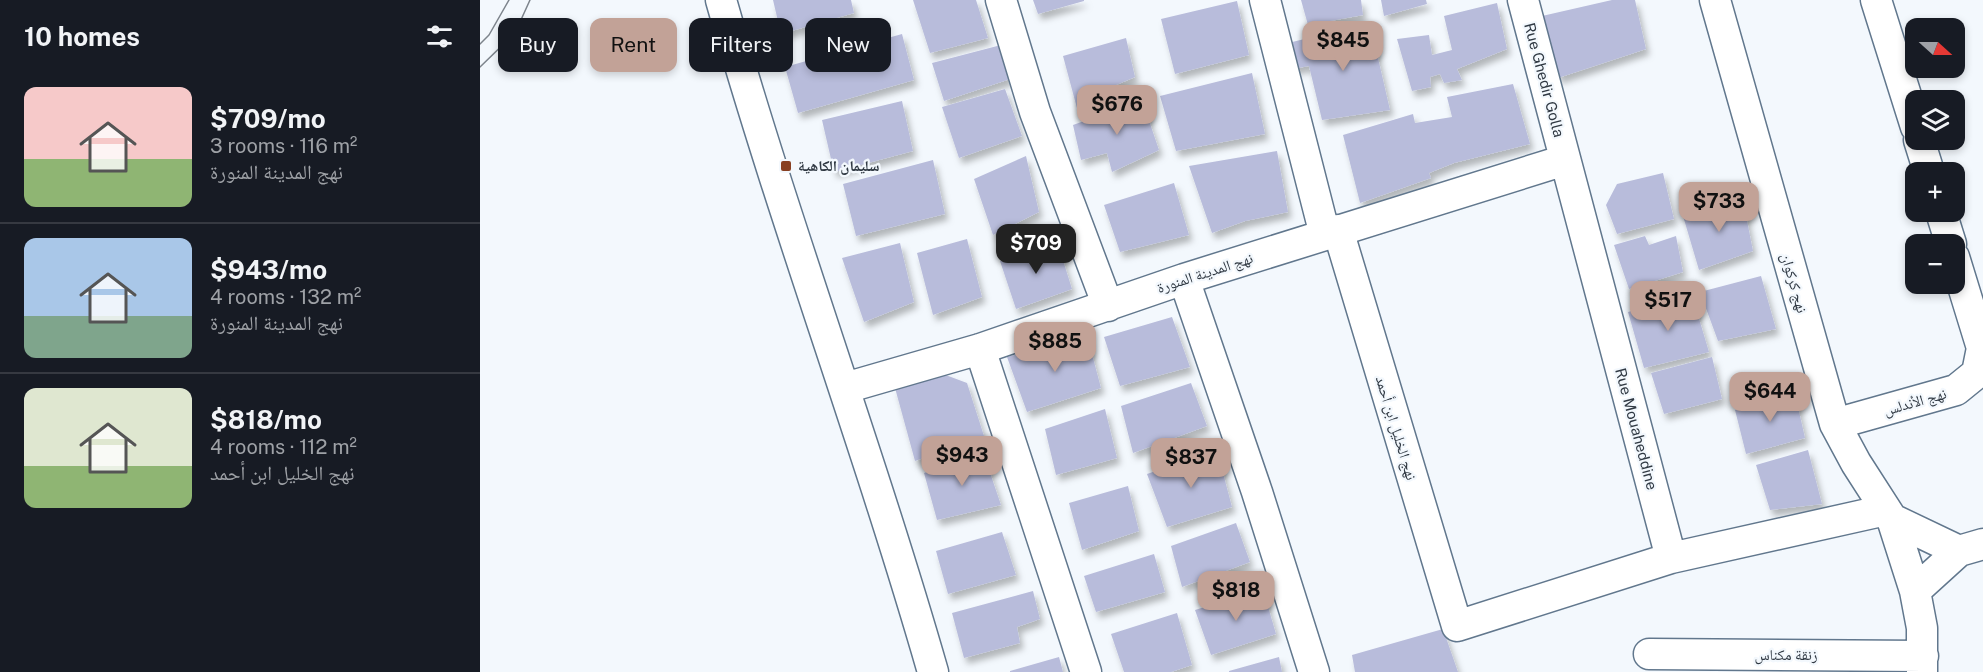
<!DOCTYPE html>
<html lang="en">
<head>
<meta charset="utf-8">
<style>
  :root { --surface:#171b24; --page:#20242c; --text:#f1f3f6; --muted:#9ea1a6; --line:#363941; --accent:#c2a297 }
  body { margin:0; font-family:"Public Sans","Noto Naskh Arabic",sans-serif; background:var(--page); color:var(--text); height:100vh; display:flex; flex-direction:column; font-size:22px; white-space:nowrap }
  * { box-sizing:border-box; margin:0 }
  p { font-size:20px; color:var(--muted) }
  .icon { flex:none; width:33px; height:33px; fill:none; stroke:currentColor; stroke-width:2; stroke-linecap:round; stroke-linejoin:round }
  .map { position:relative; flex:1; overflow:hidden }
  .drawer { display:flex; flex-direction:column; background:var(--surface); width:480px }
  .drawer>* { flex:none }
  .banner { position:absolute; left:18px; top:18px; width:570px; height:54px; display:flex; gap:12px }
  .needle { width:39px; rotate:111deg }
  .controls { position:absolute; left:1425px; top:18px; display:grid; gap:12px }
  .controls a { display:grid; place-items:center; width:60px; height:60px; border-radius:12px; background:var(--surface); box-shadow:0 3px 9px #0003; font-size:30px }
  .price { position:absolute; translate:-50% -51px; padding:0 14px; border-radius:12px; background:var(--accent); color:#111; font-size:20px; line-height:39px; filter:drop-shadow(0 2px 3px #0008) }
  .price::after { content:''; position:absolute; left:50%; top:36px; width:18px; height:14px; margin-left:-9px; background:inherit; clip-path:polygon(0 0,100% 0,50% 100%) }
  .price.active { background:#222; color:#fff }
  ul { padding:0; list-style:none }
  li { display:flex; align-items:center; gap:18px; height:150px; padding:0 24px }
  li+li { border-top:2px solid var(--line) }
  li span { display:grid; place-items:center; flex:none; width:168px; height:120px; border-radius:12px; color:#555 }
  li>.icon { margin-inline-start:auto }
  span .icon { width:72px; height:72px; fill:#fffc; stroke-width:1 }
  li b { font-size:26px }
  h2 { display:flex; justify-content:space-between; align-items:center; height:72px; padding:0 24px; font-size:26px }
  .chip { padding:0 21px; border-radius:12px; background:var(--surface); box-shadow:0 3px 9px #0003; font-size:21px; line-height:54px }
  .chip.active { background:var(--accent); color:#111 }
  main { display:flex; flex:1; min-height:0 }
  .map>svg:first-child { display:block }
  .building { fill:#b8bcdb; filter:url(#shadow) }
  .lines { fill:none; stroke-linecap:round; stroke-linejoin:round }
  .minor-casing { stroke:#61778d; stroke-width:33 }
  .minor { stroke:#fff; stroke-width:30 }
  .tram { stroke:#7d848c; stroke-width:1.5 }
  .poi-dot { fill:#884022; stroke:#f3f8fd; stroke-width:2 }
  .labels { text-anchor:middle; stroke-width:4.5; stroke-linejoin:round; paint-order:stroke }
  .street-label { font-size:15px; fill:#303943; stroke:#f3f8fd }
  .poi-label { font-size:15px; font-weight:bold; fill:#303943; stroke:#f3f8fd; text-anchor:start }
</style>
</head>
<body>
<main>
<section class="drawer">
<h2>10 homes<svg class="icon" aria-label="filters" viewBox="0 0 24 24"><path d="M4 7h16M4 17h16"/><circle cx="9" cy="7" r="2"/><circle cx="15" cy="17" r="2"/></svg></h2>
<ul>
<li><span style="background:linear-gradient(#f6c9c9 60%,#8fb573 0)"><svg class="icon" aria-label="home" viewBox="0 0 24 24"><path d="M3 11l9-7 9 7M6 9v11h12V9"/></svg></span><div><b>$709/mo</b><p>3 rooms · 116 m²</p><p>نهج المدينة المنورة</p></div></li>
<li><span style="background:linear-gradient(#a9c7e8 65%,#7fa58c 0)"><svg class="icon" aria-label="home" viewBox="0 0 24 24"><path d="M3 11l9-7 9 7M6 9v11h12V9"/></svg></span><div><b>$943/mo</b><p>4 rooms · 132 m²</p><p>نهج المدينة المنورة</p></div></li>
<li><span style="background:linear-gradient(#dfe7d0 65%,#8fb573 0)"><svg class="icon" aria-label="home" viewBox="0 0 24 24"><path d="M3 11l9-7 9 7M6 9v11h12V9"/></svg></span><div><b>$818/mo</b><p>4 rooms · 112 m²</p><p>نهج الخليل ابن أحمد</p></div></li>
</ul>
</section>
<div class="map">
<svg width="1503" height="672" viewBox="0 0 1503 672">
  <defs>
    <filter id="shadow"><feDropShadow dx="3.5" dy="6" stdDeviation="3" flood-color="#0004"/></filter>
  </defs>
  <rect width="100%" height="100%" fill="#f3f8fd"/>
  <!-- building -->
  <path class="building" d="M293 0H371L374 13 301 34Z
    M433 0H496L508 38 450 53Z
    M553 0H604V1L558 14Z
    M821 0H881L883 15 828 25Z
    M901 0H946L947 4 904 16Z
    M1132 0H1155L1166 49 1078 78 1062 16Z
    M757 1 769 55 695 74 681 19Z
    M1017 3 1027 49 977 69 982 80 964 83 960 74 950 77 951 87 932 91 917 39 949 35 952 55 972 50 964 16Z
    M890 23 910 110 842 120 829 66 812 69 804 44Z
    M422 34 434 80 318 113 305 67Z
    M646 38 655 77 636 85 639 98 598 112 583 56Z
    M521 45 530 79 464 101 452 63Z
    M772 73 785 134 696 151 680 96Z
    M1033 84 1050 144 974 163 949 173 951 178 880 203 863 135 933 114 935 123 972 117 967 97Z
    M525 89 542 136 479 158 462 107Z
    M662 100 679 150 632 172 627 153 601 160 593 125Z
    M422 101 433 151 354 172 342 120Z
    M797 151 808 212 765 221 732 233 709 166Z
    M546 156 559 212 513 235 494 179Z
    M453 160 465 214 376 236 363 184Z
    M1183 173 1194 219 1137 234 1126 205 1137 184Z
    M694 183 709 235 640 252 624 205Z
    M1262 195 1273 251 1219 270 1203 216Z
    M1165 236 1169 245 1196 236 1203 272 1149 289 1134 245Z
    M487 239 502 297 453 315 437 253Z
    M577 241 592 289 536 309 520 261Z
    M420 243 434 302 384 322 362 258Z
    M1281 276 1296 329 1238 341 1220 292Z
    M1212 295 1229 352 1164 368 1148 312Z
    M692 317 710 367 640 386 624 337Z
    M607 335 621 388 547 412 527 357Z
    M1232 357 1242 399 1184 414 1171 373Z
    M463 374 487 383 504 436 435 461 415 388Z
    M711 383 727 426 653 453 641 406Z
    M1314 389 1325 438 1266 454 1255 410Z
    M625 409 637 458 576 475 565 429Z
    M737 450 752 507 687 527 667 474Z
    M1328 450 1342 504 1290 510 1276 465Z
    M503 452 521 505 457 520 444 473Z
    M648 486 659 531 602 550 589 503Z
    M756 523 770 562 702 587 691 546Z
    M522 532 536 575 468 594 456 551Z
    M674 554 685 592 616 612 604 576Z
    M783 589 796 634 731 655 715 610Z
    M553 591 560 619 537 627 540 643 484 658 472 613Z
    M697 613 712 665 691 672H644L631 634Z
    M963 629 978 672H875L872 655Z
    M579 657 583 672H530V671Z
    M799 657 802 672H749V671Z"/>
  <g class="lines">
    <!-- minor casing -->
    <g class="minor-casing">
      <path id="minor" d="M241 0C305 226 388 446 453 672
        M521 0 555 112 628 306
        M785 0 845 235
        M1043 0 1191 558
        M1235 0 1355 424 1376 463 1412 519 1435 591 1442 628V672
        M1396 0 1436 127
        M1439 140 1449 172
        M1461 212 1471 244
        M858 230 977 626 1191 558 1406 510
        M704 279 777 492 834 672
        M500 349 606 672
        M365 388 500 349 704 279 1085 160
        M1355 424 1476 390 1497 373 1502 348 1474 257
        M1412 519 1479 551
        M1435 591 1479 551 1503 544
        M1169 654 1443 656"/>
    </g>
    <!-- minor -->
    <use href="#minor" class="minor"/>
    <!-- tram -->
    <path class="tram" d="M0 44 9 35 29 0
      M0 67 35 33 50 0"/>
  </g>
  <!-- markers -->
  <rect class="poi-dot" x="300" y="160" width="12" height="12" rx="3"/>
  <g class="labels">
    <!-- street labels -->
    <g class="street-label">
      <text transform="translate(1064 80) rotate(75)" y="5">Rue Ghedir Golla</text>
      <text transform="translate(725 273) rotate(-18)" y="5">نهج المدينة المنورة</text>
      <text transform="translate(1314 283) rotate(74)" y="5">نهج كركوان</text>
      <text transform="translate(1435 402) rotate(-16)" y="5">نهج الأندلس</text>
      <text transform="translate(916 428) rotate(73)" y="5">نهج الخليل ابن أحمد</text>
      <text transform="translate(1156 429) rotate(75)" y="5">Rue Mouaheddine</text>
      <text x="1306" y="660">زنقة مكناس</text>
    </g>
    <!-- poi labels -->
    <g class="poi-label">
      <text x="318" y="171">سليمان الكاهية</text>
    </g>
  </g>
</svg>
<div class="controls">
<a><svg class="needle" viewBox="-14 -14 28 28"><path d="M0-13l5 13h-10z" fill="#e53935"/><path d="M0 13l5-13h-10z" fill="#9ea1a6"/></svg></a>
<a><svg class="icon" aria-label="layers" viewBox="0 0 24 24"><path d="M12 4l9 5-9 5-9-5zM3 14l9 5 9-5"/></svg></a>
<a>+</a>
<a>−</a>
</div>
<b class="price" style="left:863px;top:72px">$845</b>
<b class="price" style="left:637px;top:136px">$676</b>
<b class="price" style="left:1239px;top:233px">$733</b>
<b class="price active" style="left:556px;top:275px">$709</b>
<b class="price" style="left:1188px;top:332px">$517</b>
<b class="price" style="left:575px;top:373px">$885</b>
<b class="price" style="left:1290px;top:423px">$644</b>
<b class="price" style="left:482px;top:487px">$943</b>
<b class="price" style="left:711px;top:489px">$837</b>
<b class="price" style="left:756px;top:622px">$818</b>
<div class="banner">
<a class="chip">Buy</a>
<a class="chip active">Rent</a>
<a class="chip">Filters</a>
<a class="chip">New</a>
</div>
</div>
</main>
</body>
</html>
